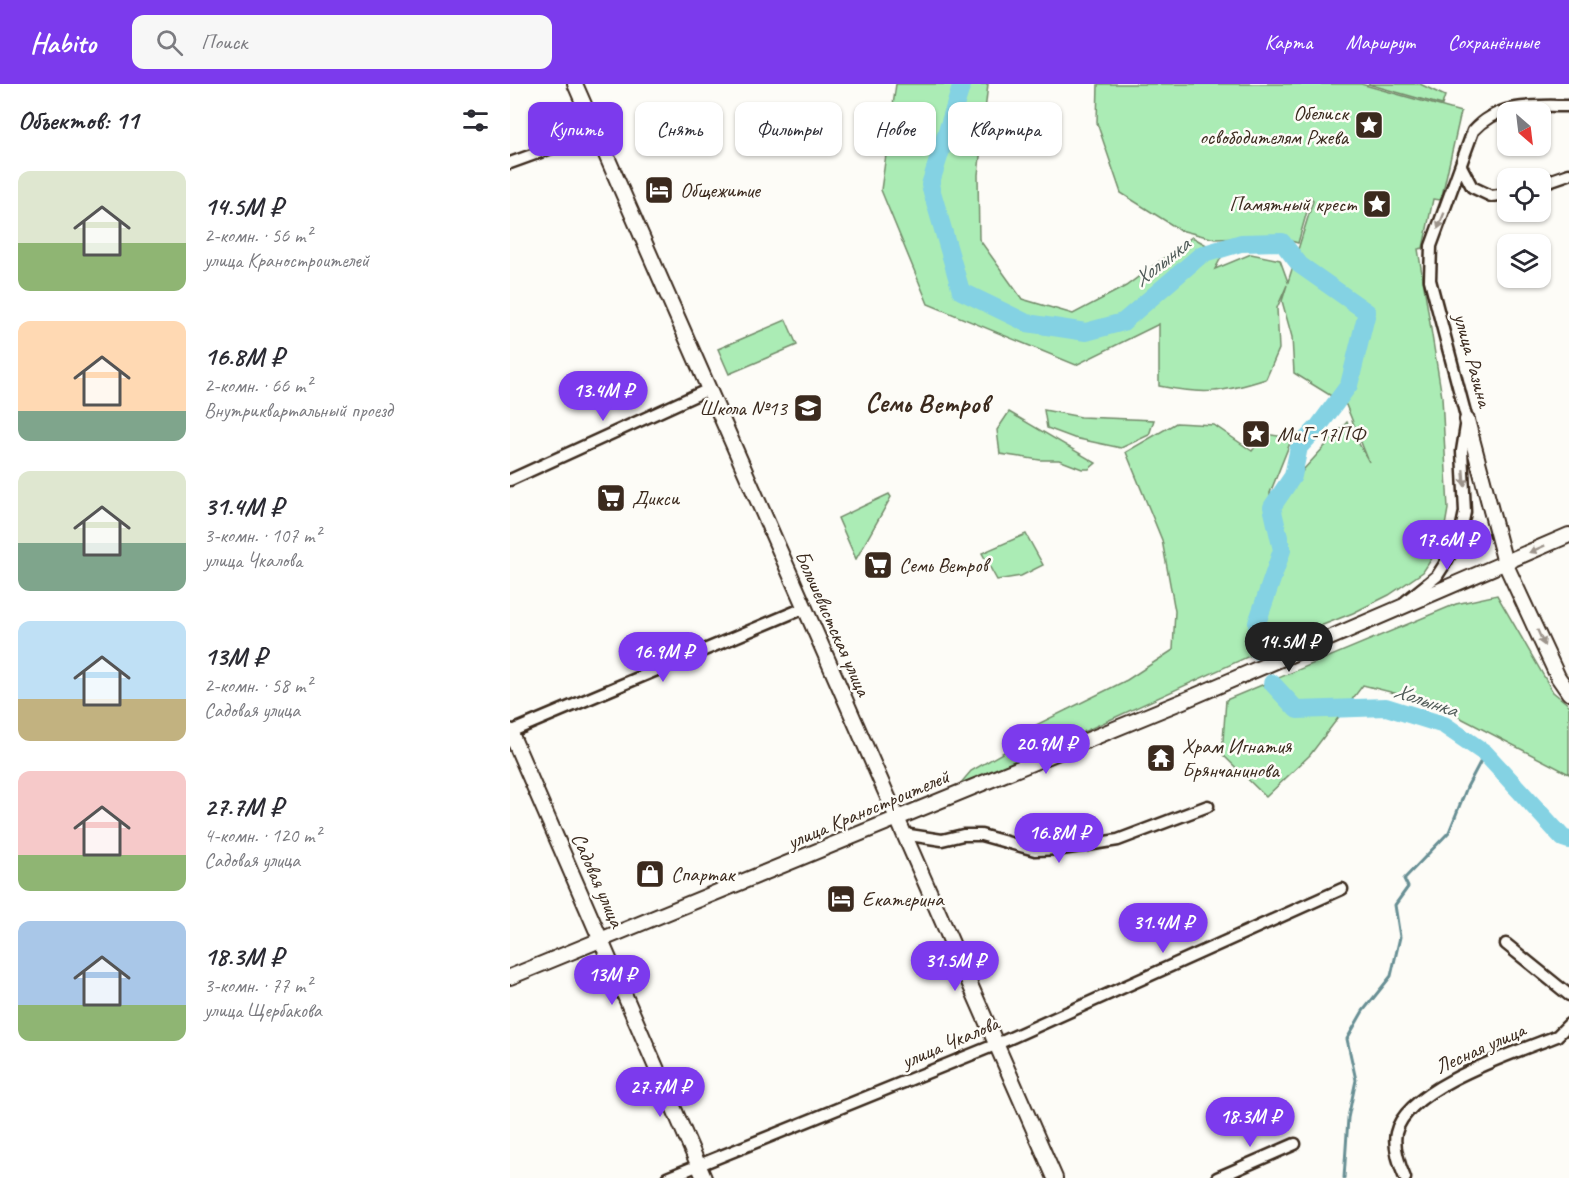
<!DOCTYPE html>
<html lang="ru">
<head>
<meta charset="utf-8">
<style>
  :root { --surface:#fff; --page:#f7f7f7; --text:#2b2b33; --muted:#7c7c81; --accent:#7c3aed }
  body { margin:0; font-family:Caveat,sans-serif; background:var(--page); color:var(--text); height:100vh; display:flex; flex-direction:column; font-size:22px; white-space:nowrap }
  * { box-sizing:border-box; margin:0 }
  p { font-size:20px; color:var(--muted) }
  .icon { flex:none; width:33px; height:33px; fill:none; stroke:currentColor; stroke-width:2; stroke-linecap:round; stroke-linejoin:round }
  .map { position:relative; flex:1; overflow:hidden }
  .sheet { display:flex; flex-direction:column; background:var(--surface); width:510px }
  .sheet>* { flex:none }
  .top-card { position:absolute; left:18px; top:18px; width:570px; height:54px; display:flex; gap:12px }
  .needle { width:39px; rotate:152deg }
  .tools { position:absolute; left:987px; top:18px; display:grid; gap:12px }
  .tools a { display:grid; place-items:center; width:54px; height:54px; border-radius:12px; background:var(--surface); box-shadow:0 2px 4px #0004; font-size:30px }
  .price { position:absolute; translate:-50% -51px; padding:0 14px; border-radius:21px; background:var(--accent); color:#fff; font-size:20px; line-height:39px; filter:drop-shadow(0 2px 3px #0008) }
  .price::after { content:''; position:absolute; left:50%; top:36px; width:18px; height:14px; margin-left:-9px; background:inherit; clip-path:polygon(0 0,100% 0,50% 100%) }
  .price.current { background:#222; color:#fff }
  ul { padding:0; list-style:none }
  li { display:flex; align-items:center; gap:18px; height:150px; padding:0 18px }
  li span { display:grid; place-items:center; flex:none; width:168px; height:120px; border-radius:12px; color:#555 }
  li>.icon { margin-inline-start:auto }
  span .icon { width:72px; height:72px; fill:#fffc; stroke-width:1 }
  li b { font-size:26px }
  h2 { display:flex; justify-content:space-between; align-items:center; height:72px; padding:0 18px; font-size:26px }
  .tag { padding:0 21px; border-radius:12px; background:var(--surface); box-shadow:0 2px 4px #0004; font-size:21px; line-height:54px }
  .tag.current { background:var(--accent); color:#fff }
  header { display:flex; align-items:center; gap:36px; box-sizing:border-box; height:84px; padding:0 30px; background:var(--accent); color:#fff }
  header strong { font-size:28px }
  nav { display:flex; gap:33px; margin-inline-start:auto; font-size:21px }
  .search { width:420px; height:54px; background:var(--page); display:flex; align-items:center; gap:15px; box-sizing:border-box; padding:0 21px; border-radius:12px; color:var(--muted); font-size:22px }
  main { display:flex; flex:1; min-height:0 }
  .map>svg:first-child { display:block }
  .green { fill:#abecb5; stroke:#738b6a; stroke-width:1.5 }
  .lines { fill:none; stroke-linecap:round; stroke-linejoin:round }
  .stream { stroke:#678f94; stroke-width:3 }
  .river { stroke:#84d2e3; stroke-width:18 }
  .minor-casing { stroke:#3b2a1e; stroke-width:15 }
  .tertiary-casing { stroke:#3b2a1e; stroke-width:18 }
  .minor { stroke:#fdfcf7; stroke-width:10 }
  .tertiary { stroke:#fdfcf7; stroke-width:14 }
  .oneway { fill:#9c938a }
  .labels { text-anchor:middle; stroke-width:5; stroke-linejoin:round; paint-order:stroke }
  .poi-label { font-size:21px; fill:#3b2a1e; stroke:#fdfcf7; text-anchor:start }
  .street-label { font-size:21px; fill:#3b2a1e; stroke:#fdfcf7 }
  .water-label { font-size:22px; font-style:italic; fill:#515c59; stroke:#fdfcf7 }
  .district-label { font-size:27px; font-weight:bold; fill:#3b2a1e; stroke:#fdfcf7 }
</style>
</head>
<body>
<header>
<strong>Habito</strong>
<div class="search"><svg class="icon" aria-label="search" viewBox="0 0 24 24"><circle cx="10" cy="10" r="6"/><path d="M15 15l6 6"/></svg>Поиск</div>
<nav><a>Карта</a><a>Маршрут</a><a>Сохранённые</a></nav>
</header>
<main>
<section class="sheet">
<h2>Объектов: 11<svg class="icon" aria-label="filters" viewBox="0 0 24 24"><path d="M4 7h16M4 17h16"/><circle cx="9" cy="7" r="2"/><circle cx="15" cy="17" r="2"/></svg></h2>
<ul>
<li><span style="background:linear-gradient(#dfe7d0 60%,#8fb573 0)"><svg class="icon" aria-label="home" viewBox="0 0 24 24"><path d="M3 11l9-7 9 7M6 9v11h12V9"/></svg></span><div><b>14.5M ₽</b><p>2-комн. · 56 m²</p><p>улица Краностроителей</p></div></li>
<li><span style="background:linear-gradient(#ffd9b3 75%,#7fa58c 0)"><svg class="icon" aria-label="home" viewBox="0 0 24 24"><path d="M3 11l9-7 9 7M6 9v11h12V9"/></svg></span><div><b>16.8M ₽</b><p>2-комн. · 66 m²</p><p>Внутриквартальный проезд</p></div></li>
<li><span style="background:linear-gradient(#dfe7d0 60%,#7fa58c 0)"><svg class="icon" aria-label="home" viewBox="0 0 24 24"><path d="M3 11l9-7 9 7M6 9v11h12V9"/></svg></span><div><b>31.4M ₽</b><p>3-комн. · 107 m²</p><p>улица Чкалова</p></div></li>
<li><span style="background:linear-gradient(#bfe0f5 65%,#c2b280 0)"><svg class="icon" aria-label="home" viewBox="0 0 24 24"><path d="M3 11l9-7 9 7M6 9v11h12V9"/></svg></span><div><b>13M ₽</b><p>2-комн. · 58 m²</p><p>Садовая улица</p></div></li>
<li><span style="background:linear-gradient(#f6c9c9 70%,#8fb573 0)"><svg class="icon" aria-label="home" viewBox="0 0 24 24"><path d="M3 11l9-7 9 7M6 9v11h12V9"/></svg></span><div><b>27.7M ₽</b><p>4-комн. · 120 m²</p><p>Садовая улица</p></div></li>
<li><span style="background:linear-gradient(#a9c7e8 70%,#8fb573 0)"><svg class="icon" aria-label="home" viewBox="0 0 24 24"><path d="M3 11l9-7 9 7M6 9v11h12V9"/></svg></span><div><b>18.3M ₽</b><p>3-комн. · 77 m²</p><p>улица Щербакова</p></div></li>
</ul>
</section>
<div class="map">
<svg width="1059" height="1094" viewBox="0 0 1059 1094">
  <rect width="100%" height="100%" fill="#fdfcf7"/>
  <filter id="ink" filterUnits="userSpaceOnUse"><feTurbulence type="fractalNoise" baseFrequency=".0167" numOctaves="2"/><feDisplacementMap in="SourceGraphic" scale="12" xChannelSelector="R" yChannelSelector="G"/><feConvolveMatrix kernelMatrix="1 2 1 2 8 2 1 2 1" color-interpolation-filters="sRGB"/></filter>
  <g filter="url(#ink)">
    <!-- green -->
    <path class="green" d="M386 0H478L468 91 469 155 512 215 563 230 616 202 682 153 713 170 705 185 741 170 770 176 778 198 803 117 801 113 788 159 767 153 705 155 670 146 611 109 587 39 588 0H851L951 28 931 116 923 115 913 164 908 165 932 313 938 425 932 459 913 488 879 511 843 529 770 558 444 707 461 687 503 663 526 641 617 596 663 566 665 527 652 456 616 368 666 339 704 341 742 367 755 350 782 354 760 409 761 451 776 471 767 425 794 385 837 338 859 378 836 321 784 289 782 253 772 217 777 201 767 224 769 265 756 295C712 309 694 311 649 302V240L566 281 418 220 371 106Z
      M858 0H910L935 12 932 21Z
      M276 236 287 261 219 290 208 265Z
      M534 326 571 333 644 336 639 351 611 364 564 354 537 344Z
      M499 328 586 379 579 385H572L549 376H530L490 370 487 346Z
      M379 410 381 413 346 475 328 434Z
      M516 450 533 481 511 492 487 496 472 469Z
      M987 511 1043 608 1059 621V690L920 618 853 601 800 671 756 713 712 670 716 616 946 520Z"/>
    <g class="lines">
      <!-- stream -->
      <path class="stream" d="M834 1094 838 1034 846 996 837 955 853 927 881 892 890 853 885 821 898 803 894 795 939 748 957 703 975 669"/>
      <!-- river -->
      <path class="river" d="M452 0 420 101 451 207 517 239 576 248 613 238 691 171 731 159 772 158 790 181 857 228 839 301 808 343 789 363 783 392 762 423 772 466 747 539 748 567
        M762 599 787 626 876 623 934 641 975 669 1053 754 1059 756"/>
      <!-- minor casing -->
      <g class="minor-casing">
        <path id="minor" d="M0 79 97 44
          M951 82 962 103 981 112 998 110
          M1030 100 1059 90
          M0 396 197 306
          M896 517 927 492 936 478 950 451 955 428 952 367 957 336 920 196 921 162 963 47C989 18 1023 22 1059 22
          M0 648 294 524
          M393 750 432 756 453 751H471L525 766 552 765 608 756 698 722
          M996 860 1059 911
          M157 1094 485 961 832 805
          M707 1094 785 1060
          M895 1094C890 1083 883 1062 886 1049 896 1003 1007 968 1047 952L1059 940"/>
      </g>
      <!-- tertiary casing -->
      <g class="tertiary-casing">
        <path id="tertiary" d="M65 0 545 1094
          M957 336 995 479 1048 593 1059 609
          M0 647 194 1094
          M0 893 673 617 1059 451"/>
      </g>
      <!-- minor -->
      <use href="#minor" class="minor"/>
      <!-- tertiary -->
      <use href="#tertiary" class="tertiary"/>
    </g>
    <!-- one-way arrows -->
    <defs><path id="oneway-solid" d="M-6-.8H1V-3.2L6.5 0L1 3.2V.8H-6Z" transform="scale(1.5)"/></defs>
    <g class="oneway">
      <use href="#oneway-solid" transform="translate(931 137) rotate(112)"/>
      <use href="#oneway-solid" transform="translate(954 394) rotate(85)"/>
      <use href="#oneway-solid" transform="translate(1027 465) rotate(156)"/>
      <use href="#oneway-solid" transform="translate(1031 554) rotate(66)"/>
    </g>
  </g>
  <!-- icons -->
  <defs>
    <g id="sight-square" transform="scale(1.5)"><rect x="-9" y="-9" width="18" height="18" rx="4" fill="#3b2a1e" stroke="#fdfcf7"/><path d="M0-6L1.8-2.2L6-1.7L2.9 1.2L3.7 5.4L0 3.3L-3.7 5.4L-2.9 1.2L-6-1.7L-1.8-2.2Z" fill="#fff"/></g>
    <g id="hotel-square" transform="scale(1.5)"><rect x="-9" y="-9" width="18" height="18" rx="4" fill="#3b2a1e" stroke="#fdfcf7"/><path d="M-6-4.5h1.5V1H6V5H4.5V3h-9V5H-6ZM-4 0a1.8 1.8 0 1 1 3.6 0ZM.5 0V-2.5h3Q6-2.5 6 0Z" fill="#fff"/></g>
    <g id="school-square" transform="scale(1.5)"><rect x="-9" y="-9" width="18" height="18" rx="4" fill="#3b2a1e" stroke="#fdfcf7"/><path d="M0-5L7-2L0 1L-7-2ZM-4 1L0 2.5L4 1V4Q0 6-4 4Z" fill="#fff"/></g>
    <g id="supermarket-square" transform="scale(1.5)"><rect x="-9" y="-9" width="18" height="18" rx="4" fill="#3b2a1e" stroke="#fdfcf7"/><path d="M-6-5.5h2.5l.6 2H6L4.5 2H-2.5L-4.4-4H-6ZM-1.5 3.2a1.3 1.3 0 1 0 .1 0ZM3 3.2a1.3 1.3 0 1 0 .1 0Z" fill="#fff"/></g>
    <g id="temple-square" transform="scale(1.5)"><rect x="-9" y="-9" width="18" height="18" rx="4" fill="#3b2a1e" stroke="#fdfcf7"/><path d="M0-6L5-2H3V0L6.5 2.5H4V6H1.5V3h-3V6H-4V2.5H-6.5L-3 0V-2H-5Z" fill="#fff"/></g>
    <g id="shop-square" transform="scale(1.5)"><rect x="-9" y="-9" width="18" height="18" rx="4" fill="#3b2a1e" stroke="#fdfcf7"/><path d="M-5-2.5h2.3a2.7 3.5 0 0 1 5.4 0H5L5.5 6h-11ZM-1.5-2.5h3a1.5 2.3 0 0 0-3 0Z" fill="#fff"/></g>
  </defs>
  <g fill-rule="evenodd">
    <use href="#sight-square" x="859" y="41"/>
    <use href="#hotel-square" x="149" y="106"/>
    <use href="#sight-square" x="867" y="120"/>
    <use href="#school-square" x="298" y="324"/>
    <use href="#sight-square" x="746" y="350"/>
    <use href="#supermarket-square" x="101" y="414"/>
    <use href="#supermarket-square" x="368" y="481"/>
    <use href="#temple-square" x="651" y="674"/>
    <use href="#shop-square" x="140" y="790"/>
    <use href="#hotel-square" x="331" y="815"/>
  </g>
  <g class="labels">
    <!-- poi labels -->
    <g class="poi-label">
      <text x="838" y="36" text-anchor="end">Обелиск<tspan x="838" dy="24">освободителям Ржева</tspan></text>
      <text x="170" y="113">Общежитие</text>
      <text x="846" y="127" text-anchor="end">Памятный крест</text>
      <text x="277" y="331" text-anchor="end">Школа №13</text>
      <text x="767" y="357">МиГ-17ПФ</text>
      <text x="122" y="421">Дикси</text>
      <text x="389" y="488">Семь Ветров</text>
      <text x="672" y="669">Храм Игнатия<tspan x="672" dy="24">Брянчанинова</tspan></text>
      <text x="161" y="797">Спартак</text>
      <text x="352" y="822">Екатерина</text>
    </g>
    <!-- street labels -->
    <g class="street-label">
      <text transform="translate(963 276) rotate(75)" y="7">улица Разина</text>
      <text transform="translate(323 539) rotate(66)" y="7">Большевистская улица</text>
      <text transform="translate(358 725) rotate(-23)" y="7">улица Краностроителей</text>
      <text transform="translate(88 796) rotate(66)" y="7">Садовая улица</text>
      <text transform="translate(440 958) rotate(-23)" y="7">улица Чкалова</text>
      <text transform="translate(970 964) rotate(-24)" y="7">Лесная улица</text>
    </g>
    <!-- water labels -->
    <g class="water-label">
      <text transform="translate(651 177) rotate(-38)" y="8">Холынка</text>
      <text transform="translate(916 615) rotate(19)" y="8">Холынка</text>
    </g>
    <!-- district labels -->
    <g class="district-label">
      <text x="417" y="328">Семь Ветров</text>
    </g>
  </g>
</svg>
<div class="tools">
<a><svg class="needle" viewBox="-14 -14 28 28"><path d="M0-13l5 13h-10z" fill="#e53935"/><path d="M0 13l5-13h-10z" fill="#7c7c81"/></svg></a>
<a><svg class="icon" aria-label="locate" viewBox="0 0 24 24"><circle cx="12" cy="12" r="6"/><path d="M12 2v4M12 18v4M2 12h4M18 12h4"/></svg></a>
<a><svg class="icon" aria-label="layers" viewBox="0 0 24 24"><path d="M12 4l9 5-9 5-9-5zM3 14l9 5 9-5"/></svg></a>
</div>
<b class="price" style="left:93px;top:338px">13.4M ₽</b>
<b class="price" style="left:937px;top:487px">17.6M ₽</b>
<b class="price current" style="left:779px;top:589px">14.5M ₽</b>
<b class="price" style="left:153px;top:599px">16.9M ₽</b>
<b class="price" style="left:536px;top:691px">20.9M ₽</b>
<b class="price" style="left:549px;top:780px">16.8M ₽</b>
<b class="price" style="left:653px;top:870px">31.4M ₽</b>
<b class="price" style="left:445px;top:908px">31.5M ₽</b>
<b class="price" style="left:102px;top:922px">13M ₽</b>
<b class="price" style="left:150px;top:1034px">27.7M ₽</b>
<b class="price" style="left:740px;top:1064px">18.3M ₽</b>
<div class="top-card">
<a class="tag current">Купить</a>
<a class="tag">Снять</a>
<a class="tag">Фильтры</a>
<a class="tag">Новое</a>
<a class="tag">Квартира</a>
</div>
</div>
</main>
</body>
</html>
